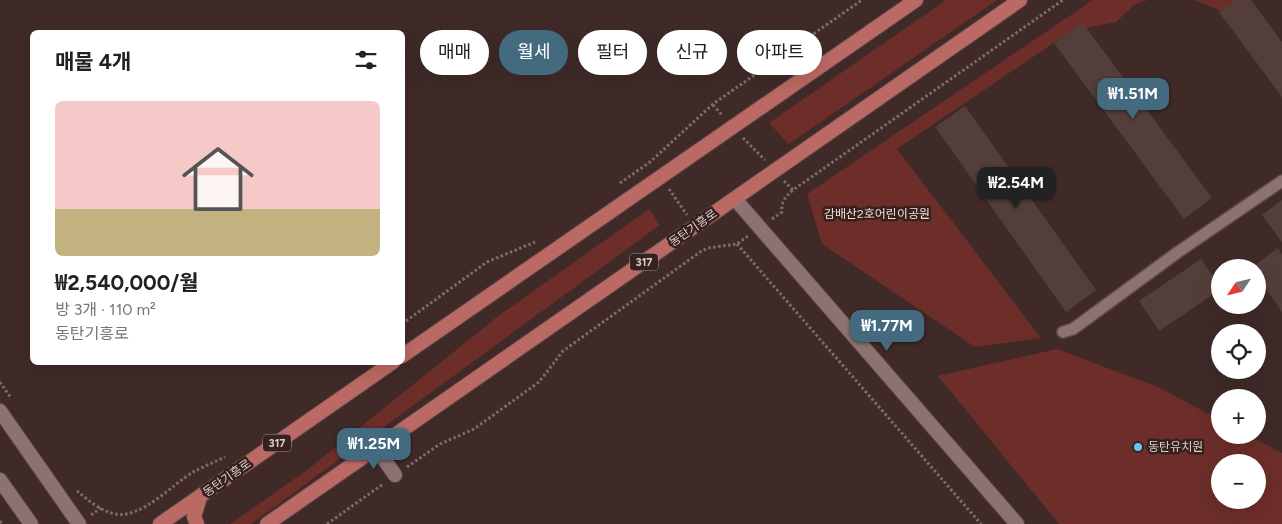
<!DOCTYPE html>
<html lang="ko">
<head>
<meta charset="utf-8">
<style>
  :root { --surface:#fff; --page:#f6f6f6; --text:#222; --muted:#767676; --line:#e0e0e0; --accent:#446a80 }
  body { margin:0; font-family:Figtree,"Noto Sans KR",sans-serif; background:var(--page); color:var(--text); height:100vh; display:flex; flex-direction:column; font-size:19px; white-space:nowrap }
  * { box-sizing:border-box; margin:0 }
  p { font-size:16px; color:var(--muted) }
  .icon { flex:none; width:28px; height:28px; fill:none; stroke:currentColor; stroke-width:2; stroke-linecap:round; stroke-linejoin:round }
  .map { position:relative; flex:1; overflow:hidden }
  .drawer { position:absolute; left:30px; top:30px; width:375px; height:335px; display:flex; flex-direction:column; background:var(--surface); border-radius:8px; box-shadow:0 5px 20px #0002 }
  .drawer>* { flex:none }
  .banner { position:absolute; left:420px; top:30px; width:475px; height:45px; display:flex; gap:10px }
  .needle { width:32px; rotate:235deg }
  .fabs { position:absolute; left:1211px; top:259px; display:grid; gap:10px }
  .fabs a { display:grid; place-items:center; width:55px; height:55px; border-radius:50%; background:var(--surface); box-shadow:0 5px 20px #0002; font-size:25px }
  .price { position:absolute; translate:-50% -42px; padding:0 11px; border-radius:10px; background:var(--accent); color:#fff; font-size:16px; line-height:32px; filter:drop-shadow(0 1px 2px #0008) }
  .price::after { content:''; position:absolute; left:50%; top:30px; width:15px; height:11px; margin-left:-8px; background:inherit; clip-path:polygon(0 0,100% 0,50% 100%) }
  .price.active { background:#222; color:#fff }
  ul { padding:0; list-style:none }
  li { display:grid; align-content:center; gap:10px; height:265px; padding:0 25px }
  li+li { border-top:1px solid var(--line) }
  li span { display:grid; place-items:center; height:155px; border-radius:8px; color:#555 }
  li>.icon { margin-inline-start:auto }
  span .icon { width:90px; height:90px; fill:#fffc; stroke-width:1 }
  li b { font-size:21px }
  h2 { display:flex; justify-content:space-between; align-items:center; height:60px; padding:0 25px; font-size:21px }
  .pill { padding:0 18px; border-radius:22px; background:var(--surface); box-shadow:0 5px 20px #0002; font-size:18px; line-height:45px }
  .pill.active { background:var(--accent); color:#fff }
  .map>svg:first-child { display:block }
  .green { fill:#6d2e2a; fill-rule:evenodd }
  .building { fill:#543e3b }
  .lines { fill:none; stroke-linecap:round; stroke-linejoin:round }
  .service-casing { stroke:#594746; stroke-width:14 }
  .minor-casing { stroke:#594746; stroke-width:16 }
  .tertiary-casing { stroke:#594746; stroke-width:16 }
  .primary-casing { stroke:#594746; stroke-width:16 }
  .path { stroke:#7e6c6a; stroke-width:3; stroke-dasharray:2.5 2.5; stroke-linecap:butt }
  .service { stroke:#8c7371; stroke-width:11 }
  .minor { stroke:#8c7371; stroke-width:14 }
  .tertiary { stroke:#8c7371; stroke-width:14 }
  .primary { stroke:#bb6964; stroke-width:14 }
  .poi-dot { fill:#6ec2f3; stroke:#35211e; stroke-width:2 }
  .labels { text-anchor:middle; stroke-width:5; stroke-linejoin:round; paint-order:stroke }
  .shield { fill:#35211e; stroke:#ab9c99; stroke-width:1 }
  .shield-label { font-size:11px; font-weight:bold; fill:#ded0ce }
  .park-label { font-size:12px; fill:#f7dbd7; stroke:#35211e }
  .street-label { font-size:12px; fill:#ded0ce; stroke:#35211e }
  .poi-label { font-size:12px; fill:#ded0ce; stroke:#35211e; text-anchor:start }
</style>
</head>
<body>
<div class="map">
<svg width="1282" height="524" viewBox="0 0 1282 524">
  <rect width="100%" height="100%" fill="#3f2a28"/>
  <!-- green -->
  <path class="green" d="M946 0H997L789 144 769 123Z
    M1093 0H1148L1135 4 1116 22 1086 28 1061 38 897 149 1041 338 975 347 822 244 807 194Z
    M1195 0H1238L1221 11Z
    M649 209 660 225 251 524H230L306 471 497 317Z
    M1057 349 1160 388 1220 420V435H1248L1282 453V524H1059L938 376ZM1258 462V500H1220V462Z"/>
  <!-- building -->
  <path class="building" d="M1236 0H1251L1282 42V97L1219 12Z
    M1082 22 1212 198 1184 219 1054 43Z
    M965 106 1096 290 1066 312 935 127Z
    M1282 200V242L1262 215Z
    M1278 248 1282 254V312L1258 277V268H1251Z
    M1201 259 1220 287V290L1159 331 1139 301Z"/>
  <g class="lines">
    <!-- service casing -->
    <g class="service-casing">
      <path id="service" d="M1063 332 1073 329 1178 252 1282 181"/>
    </g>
    <!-- minor casing -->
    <g class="minor-casing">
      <path id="minor" d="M376 448 395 475"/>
    </g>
    <!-- tertiary casing -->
    <g class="tertiary-casing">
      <path id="tertiary" d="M735 199 1017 524
        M0 411 79 524
        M0 480 31 524"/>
    </g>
    <!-- primary casing -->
    <g class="primary-casing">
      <path id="primary" d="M402 356 916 0
        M160 524 393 362
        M197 524 194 517 200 497
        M267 524 1020 0"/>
    </g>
    <!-- path -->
    <path class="path" d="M713 105 722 115
      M743 138 765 160
      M784 181 793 190
      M620 183 650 162 713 104 862 0
      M669 189 687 215
      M772 219 782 212C781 202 785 197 793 190L1063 0
      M737 244 981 524
      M402 324 487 262 535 242
      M0 382 11 398
      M407 467 440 444 474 429 539 382 563 351 700 252 708 248 737 244 748 236
      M77 491C88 500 102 512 116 514 141 519 173 484 193 472 203 467 214 462 225 457
      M91 515 101 508
      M0 521 2 524
      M327 524 383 484"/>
    <!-- service -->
    <use href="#service" class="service"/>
    <!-- minor -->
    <use href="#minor" class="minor"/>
    <!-- tertiary -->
    <use href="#tertiary" class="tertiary"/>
    <!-- primary -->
    <use href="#primary" class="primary"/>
  </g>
  <!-- markers -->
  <circle class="poi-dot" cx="1138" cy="447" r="5"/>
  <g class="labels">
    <!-- shield labels -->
    <g class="shield">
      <rect x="630" y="253.5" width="28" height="17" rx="4"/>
      <rect x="263" y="434.5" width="28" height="17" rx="4"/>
    </g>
    <g class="shield-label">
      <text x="644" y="266">317</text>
      <text x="277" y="447">317</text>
    </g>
    <!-- park labels -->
    <g class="park-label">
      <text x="877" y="218">감배산2호어린이공원</text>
    </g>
    <!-- street labels -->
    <g class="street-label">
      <text transform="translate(693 228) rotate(-35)" y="4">동탄기흥로</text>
      <text transform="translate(227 478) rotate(-35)" y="4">동탄기흥로</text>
    </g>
    <!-- poi labels -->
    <g class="poi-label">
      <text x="1148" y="451">동탄유치원</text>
    </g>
  </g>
</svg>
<div class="fabs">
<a><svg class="needle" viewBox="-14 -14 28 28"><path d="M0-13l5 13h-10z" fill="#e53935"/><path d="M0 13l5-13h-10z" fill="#767676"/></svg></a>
<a><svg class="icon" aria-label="locate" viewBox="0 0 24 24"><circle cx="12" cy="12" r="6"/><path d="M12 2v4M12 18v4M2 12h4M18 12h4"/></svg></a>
<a>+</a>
<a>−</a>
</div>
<b class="price" style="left:1133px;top:120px">₩1.51M</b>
<b class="price active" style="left:1016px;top:209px">₩2.54M</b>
<b class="price" style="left:887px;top:352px">₩1.77M</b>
<b class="price" style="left:374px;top:470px">₩1.25M</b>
<div class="banner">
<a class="pill">매매</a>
<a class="pill active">월세</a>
<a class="pill">필터</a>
<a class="pill">신규</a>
<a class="pill">아파트</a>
</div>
<section class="drawer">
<h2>매물 4개<svg class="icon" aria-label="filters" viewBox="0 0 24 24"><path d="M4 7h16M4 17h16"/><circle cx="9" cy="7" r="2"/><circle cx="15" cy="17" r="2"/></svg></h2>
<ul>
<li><span style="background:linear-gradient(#f6c9c9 70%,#c2b280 0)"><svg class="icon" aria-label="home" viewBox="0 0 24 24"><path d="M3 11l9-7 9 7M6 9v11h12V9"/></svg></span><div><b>₩2,540,000/월</b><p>방 3개 · 110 m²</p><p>동탄기흥로</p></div></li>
</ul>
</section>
</div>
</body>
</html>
